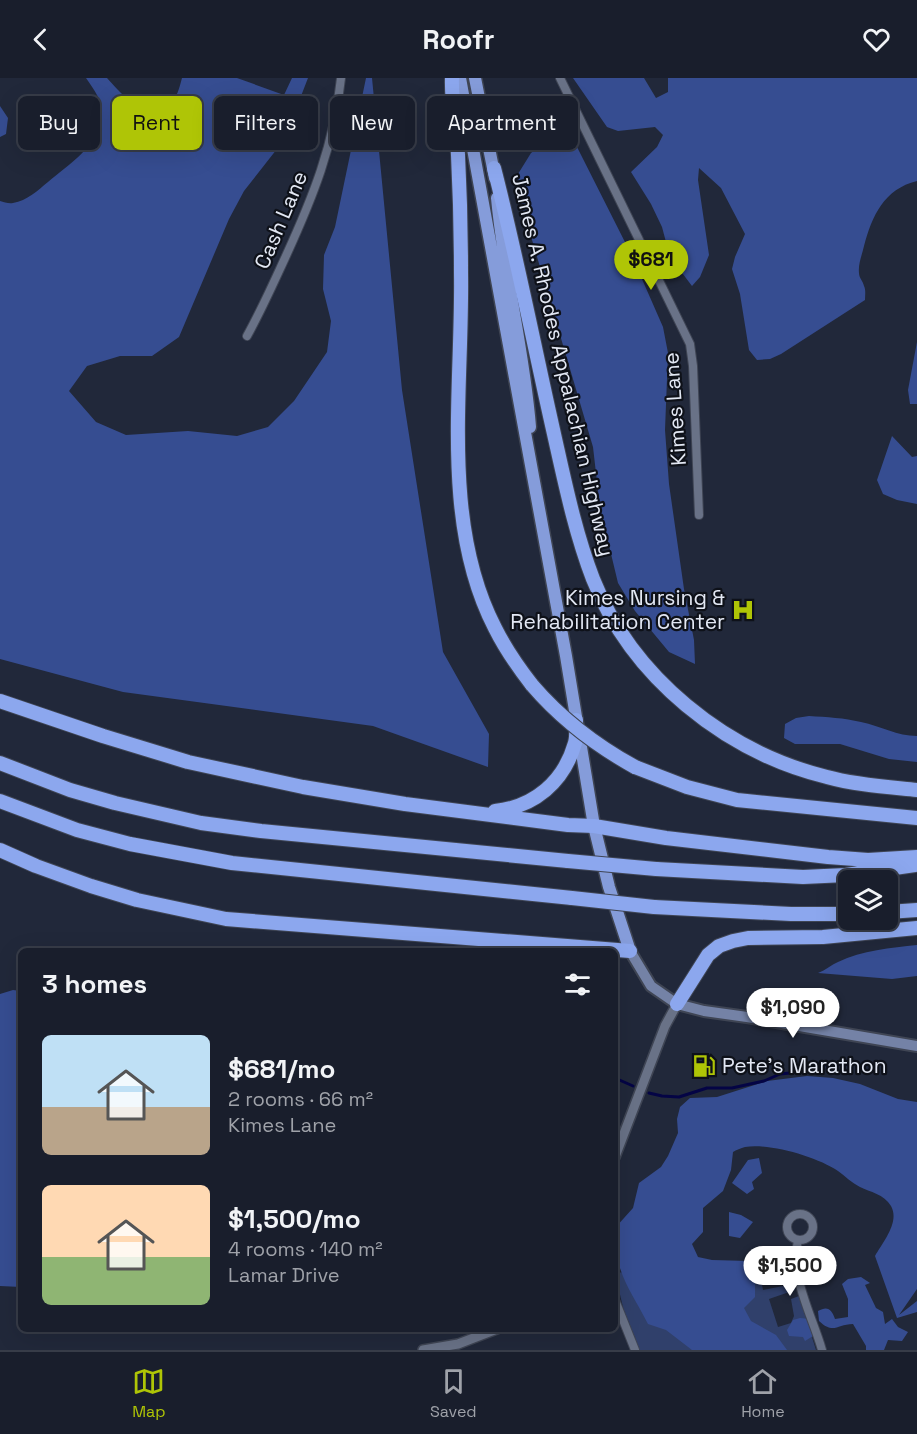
<!DOCTYPE html>
<html lang="en">
<head>
<meta charset="utf-8">
<style>
  :root { --surface:#191e2c; --page:#222734; --text:#f1f3f6; --muted:#9fa2a9; --line:#373c48; --accent:#afc506 }
  body { margin:0; font-family:"Space Grotesk",sans-serif; background:var(--page); color:var(--text); height:100vh; display:flex; flex-direction:column; font-size:22px; white-space:nowrap }
  * { box-sizing:border-box; margin:0 }
  p { font-size:20px; color:var(--muted) }
  .icon { flex:none; width:33px; height:33px; fill:none; stroke:currentColor; stroke-width:2; stroke-linecap:round; stroke-linejoin:round }
  .map { position:relative; flex:1; overflow:hidden }
  .drawer { position:absolute; left:18px; top:870px; width:600px; height:384px; display:flex; flex-direction:column; background:var(--surface); border-radius:9px; box-shadow:0 6px 24px #0002,0 0 0 2px var(--line) }
  .drawer>* { flex:none }
  .guide { position:absolute; left:18px; top:18px; width:600px; height:54px; display:flex; gap:12px }
  .fabs { position:absolute; left:838px; top:792px; display:grid; gap:12px }
  .fabs a { display:grid; place-items:center; width:60px; height:60px; border-radius:9px; background:var(--surface); box-shadow:0 6px 24px #0002,0 0 0 2px var(--line); font-size:30px }
  .price { position:absolute; translate:-50% -51px; padding:0 14px; border-radius:21px; background:#fff; color:#222; font-size:20px; line-height:39px; filter:drop-shadow(0 2px 3px #0008) }
  .price::after { content:''; position:absolute; left:50%; top:36px; width:18px; height:14px; margin-left:-9px; background:inherit; clip-path:polygon(0 0,100% 0,50% 100%) }
  .price.active { background:var(--accent); color:#111 }
  ul { padding:0; list-style:none }
  li { display:flex; align-items:center; gap:18px; height:150px; padding:0 24px }
  li span { display:grid; place-items:center; flex:none; width:168px; height:120px; border-radius:9px; color:#555 }
  li>.icon { margin-inline-start:auto }
  span .icon { width:72px; height:72px; fill:#fffc; stroke-width:1 }
  li b { font-size:26px }
  h2 { display:flex; justify-content:space-between; align-items:center; height:72px; padding:0 24px; font-size:26px }
  .tag { padding:0 21px; border-radius:9px; background:var(--surface); box-shadow:0 6px 24px #0002,0 0 0 2px var(--line); font-size:21px; line-height:54px }
  .tag.active { background:var(--accent); color:#111 }
  header { display:flex; justify-content:space-between; align-items:center; height:78px; padding:0 24px; background:var(--surface); font-size:27px; font-weight:800 }
  .dock { display:flex; justify-content:space-around; align-items:center; height:84px; border-top:2px solid var(--line); background:var(--surface); font-size:16px; color:var(--muted) }
  .dock a { display:grid; justify-items:center; gap:3px }
  .dock .active { color:var(--accent) }
  .map>svg:first-child { display:block }
  .green { fill:#30406b }
  .forest { fill:#364d91 }
  .lines { fill:none; stroke-linecap:round; stroke-linejoin:round }
  .stream { stroke:#040445; stroke-width:3 }
  .minor-casing { stroke:#3f4554; stroke-width:10 }
  .tertiary-casing { stroke:#3f4554; stroke-width:12 }
  .secondary-casing { stroke:#3f4554; stroke-width:14 }
  .trunk-casing { stroke:#3f4554; stroke-width:15 }
  .motorway-casing { stroke:#3f4554; stroke-width:16 }
  .minor { stroke:#697287; stroke-width:8 }
  .tertiary { stroke:#697287; stroke-width:9 }
  .secondary { stroke:#7482a6; stroke-width:10 }
  .trunk { stroke:#859cda; stroke-width:12 }
  .motorway { stroke:#8ca7ee; stroke-width:14 }
  .motorway-bridge-casing { stroke:#3f4554; stroke-width:16; stroke-linecap:butt }
  .motorway-bridge { stroke:#8ca7ee; stroke-width:14 }
  .labels { text-anchor:middle; stroke-width:4.5; stroke-linejoin:round; paint-order:stroke }
  .street-label { font-size:21px; fill:#e3e8f4; stroke:#0e1119 }
  .poi-label { font-size:21px; fill:#e3e8f4; stroke:#0e1119; text-anchor:end }
</style>
</head>
<body>
<header><svg class="icon" aria-label="back" viewBox="0 0 24 24"><path d="M15 5l-7 7 7 7"/></svg>Roofr<svg class="icon" aria-label="heart" viewBox="0 0 24 24"><path d="M12 20l-8-8c-3-5 5-10 8-4 3-6 11-1 8 4z"/></svg></header>
<div class="map">
<svg width="917" height="1272" viewBox="0 0 917 1272">
  <rect width="100%" height="100%" fill="#21283a"/>
  <!-- green -->
  <path class="green" d="M749 1183H770L758 1186 763 1212 793 1206 795 1212 769 1221 778 1249 791 1245 794 1238 791 1221 799 1218 816 1272H633L615 1195Z"/>
  <!-- forest -->
  <path class="forest" d="M86 0H107C123 18 150 49 173 22 178 17 180 7 182 0H237L284 17 292 0H308L284 62 244 113 229 141 179 259 152 278H120L87 288 69 313 96 344 126 357 188 353 237 358 268 349 294 323 327 274 331 243 323 211 324 177 335 149 366 0H372L402 312 443 574 489 656 488 689 373 648 123 614 0 581V123C4 124 9 126 13 125 27 123 38 112 48 104 68 87 100 67 102 37 102 22 95 13 86 0Z
    M573 0H644L656 20 668 14V0H917V103C884 111 872 138 864 168 862 177 858 186 859 195 859 200 863 203 864 208 866 212 865 217 865 222L781 276 770 281 757 282 749 272 740 216 732 191 735 179 745 156 721 110 699 90 698 102 709 177 700 199 692 208 670 179 662 149 651 126 631 94 657 69 663 57 655 49 618 53 607 49Z
    M0 28 8 40 6 56 0 59Z
    M551 60 576 67 631 176 663 249 668 275 665 352 669 406 684 511 694 562 695 586 669 574 635 533 618 505 600 430 593 369 520 121 518 96 531 75Z
    M917 264V326H910L908 312Z
    M892 358 912 379 917 378V426L897 422 883 416 877 402Z
    M809 638C827 639 844 640 861 644 881 648 897 658 917 658V684L889 681 840 666H795L784 660 785 646 796 640Z
    M917 867V898L892 901 818 895C826 892 831 887 838 884 862 872 891 870 917 867Z
    M13 912 21 913V1209L0 1208V916Z
    M807 998 833 1000 860 1006 898 1021 917 1024V1211L899 1237 917 1223V1234L897 1240 875 1178C883 1164 900 1144 891 1128 884 1116 870 1114 860 1109 852 1105 845 1098 838 1093 817 1079 770 1065 745 1069 741 1070 736 1072 733 1074L731 1092 723 1113 703 1130V1154L692 1166 698 1179 712 1182 749 1183 755 1196V1219L744 1230 751 1243 776 1257 787 1272H692L666 1252 648 1246C629 1209 614 1194 615 1150L633 1130 639 1105 661 1089 668 1078 678 1055 677 1041 680 1029 690 1020 717 1019 767 1003Z
    M759 1080 762 1095 752 1104 754 1111 747 1116 732 1105 748 1082Z
    M729 1134 741 1137 753 1144 740 1160 729 1158Z
    M861 1199 870 1205 865 1207 876 1230 883 1234 885 1246 892 1241 898 1249 908 1254 902 1263 888 1262 884 1272H866V1268L853 1246C837 1246 834 1257 819 1243L818 1233C828 1227 832 1232 835 1241L848 1239V1221L842 1206 848 1201Z
    M800 1240 810 1241 813 1258 805 1263 803 1259 789 1258 787 1252 793 1242Z"/>
  <g class="lines">
    <!-- stream -->
    <path class="stream" d="M615 1000 633 1008
      M649 1015 662 1018 679 1019 707 1010H732L764 1003 780 996 800 994 818 986 830 987 847 986"/>
    <!-- minor casing -->
    <g class="minor-casing">
      <path id="minor" d="M560 0 690 266 693 288 699 437
        M247 258C261 233 273 206 285 180 313 119 334 67 341 0
        M787 1149a13 13 0 1 1 26 0a13 13 0 1 1-26 0Z
        M798 1162C790 1200 812 1237 822 1272
        M615 1222 635 1272"/>
    </g>
    <!-- tertiary casing -->
    <g class="tertiary-casing">
      <path id="tertiary" d="M615 1079 665 948 677 926
        M423 1272 458 1266 497 1251"/>
    </g>
    <!-- secondary casing -->
    <g class="secondary-casing">
      <path id="secondary" d="M630 873 651 908 677 926 704 933 747 939 917 968"/>
    </g>
    <!-- trunk casing -->
    <g class="trunk-casing">
      <path id="trunk" d="M460 0 566 578 594 748 609 809 630 873
        M475 0 495 100
        M497 120C504 197 524 272 530 349"/>
    </g>
    <!-- motorway casing -->
    <g class="motorway-casing">
      <path id="motorway" d="M452 0C451 26 457 51 458 77 460 116 461 156 461 195 463 310 440 444 495 550 505 570 518 589 532 607
        M494 90C517 179 534 268 554 356 565 405 575 454 593 501 632 599 725 674 827 699 856 707 888 709 917 712
        M0 623 103 658 188 684 303 709 405 726 568 747 594 748 666 760 828 779 868 782 917 779
        M0 685 70 712 115 725 201 745 261 753 568 783
        M635 689 687 709 737 722 917 740
        M0 723 77 752 130 766 232 785 572 820
        M495 733C534 729 564 704 575 665 577 658 576 649 576 642
        M0 772 36 788 91 808 137 822 226 841 630 873
        M656 791 803 799 846 797 915 787
        M654 829 791 836H849
        M888 834 917 832
        M677 926 708 877 719 868 733 863 748 860 823 859 917 850"/>
    </g>
    <!-- minor -->
    <use href="#minor" class="minor"/>
    <!-- tertiary -->
    <use href="#tertiary" class="tertiary"/>
    <!-- secondary -->
    <use href="#secondary" class="secondary"/>
    <!-- trunk -->
    <use href="#trunk" class="trunk"/>
    <!-- motorway -->
    <use href="#motorway" class="motorway"/>
    <!-- motorway-bridge casing -->
    <g class="motorway-bridge-casing">
      <path id="motorway-bridge" d="M532 607C562 642 595 667 635 689
        M568 783 656 791
        M572 820 654 829"/>
    </g>
    <!-- motorway-bridge -->
    <use href="#motorway-bridge" class="motorway-bridge"/>
  </g>
  <!-- icons -->
  <defs>
    <g id="hospital-bare" transform="scale(1.8)"><path d="M-5-5h3v3.5h4V-5h3V5h-3V1.5h-4V5h-3Z" fill="#afc506" stroke="#0e1119" stroke-width="2.5" paint-order="stroke"/></g>
    <g id="fuel-bare" transform="scale(1.8)"><path d="M-5.5-6h7V0h2V4h1.3V-2.5L3-4.5l.8-.8L6-3V5H2.5V1h-1V6h-7ZM-4.2-4.7v3.2H.2V-4.7Z" fill="#afc506" stroke="#0e1119" stroke-width="2.5" paint-order="stroke"/></g>
  </defs>
  <g fill-rule="evenodd">
    <use href="#hospital-bare" x="743" y="532"/>
    <use href="#fuel-bare" x="704" y="988"/>
  </g>
  <g class="labels">
    <!-- street labels -->
    <g class="street-label">
      <text transform="translate(281 142) rotate(-67)" y="7">Cash Lane</text>
      <text transform="translate(563 287) rotate(77)" y="7">James A. Rhodes Appalachian Highway</text>
      <text transform="translate(675 331) rotate(-94)" y="7">Kimes Lane</text>
    </g>
    <!-- poi labels -->
    <g class="poi-label">
      <text x="725" y="527">Kimes Nursing &amp;<tspan x="725" dy="24">Rehabilitation Center</tspan></text>
      <text x="722" y="995" text-anchor="start">Pete's Marathon</text>
    </g>
  </g>
</svg>
<div class="fabs">
<a><svg class="icon" aria-label="layers" viewBox="0 0 24 24"><path d="M12 4l9 5-9 5-9-5zM3 14l9 5 9-5"/></svg></a>
</div>
<b class="price active" style="left:651px;top:213px">$681</b>
<b class="price" style="left:793px;top:961px">$1,090</b>
<b class="price" style="left:790px;top:1219px">$1,500</b>
<div class="guide">
<a class="tag">Buy</a>
<a class="tag active">Rent</a>
<a class="tag">Filters</a>
<a class="tag">New</a>
<a class="tag">Apartment</a>
</div>
<section class="drawer">
<h2>3 homes<svg class="icon" aria-label="filters" viewBox="0 0 24 24"><path d="M4 7h16M4 17h16"/><circle cx="9" cy="7" r="2"/><circle cx="15" cy="17" r="2"/></svg></h2>
<ul>
<li><span style="background:linear-gradient(#bfe0f5 60%,#b9a48a 0)"><svg class="icon" aria-label="home" viewBox="0 0 24 24"><path d="M3 11l9-7 9 7M6 9v11h12V9"/></svg></span><div><b>$681/mo</b><p>2 rooms · 66 m²</p><p>Kimes Lane</p></div></li>
<li><span style="background:linear-gradient(#ffd9b3 60%,#8fb573 0)"><svg class="icon" aria-label="home" viewBox="0 0 24 24"><path d="M3 11l9-7 9 7M6 9v11h12V9"/></svg></span><div><b>$1,500/mo</b><p>4 rooms · 140 m²</p><p>Lamar Drive</p></div></li>
</ul>
</section>
</div>
<nav class="dock">
<a class="active"><svg class="icon" aria-label="map" viewBox="0 0 24 24"><path d="M3 6l6-2 6 2 6-2v14l-6 2-6-2-6 2zM9 4v14M15 6v14"/></svg>Map</a>
<a><svg class="icon" aria-label="saved" viewBox="0 0 24 24"><path d="M7 4h10v16l-5-4-5 4z"/></svg>Saved</a>
<a><svg class="icon" aria-label="home" viewBox="0 0 24 24"><path d="M3 11l9-7 9 7M6 9v11h12V9"/></svg>Home</a>
</nav>
</body>
</html>
